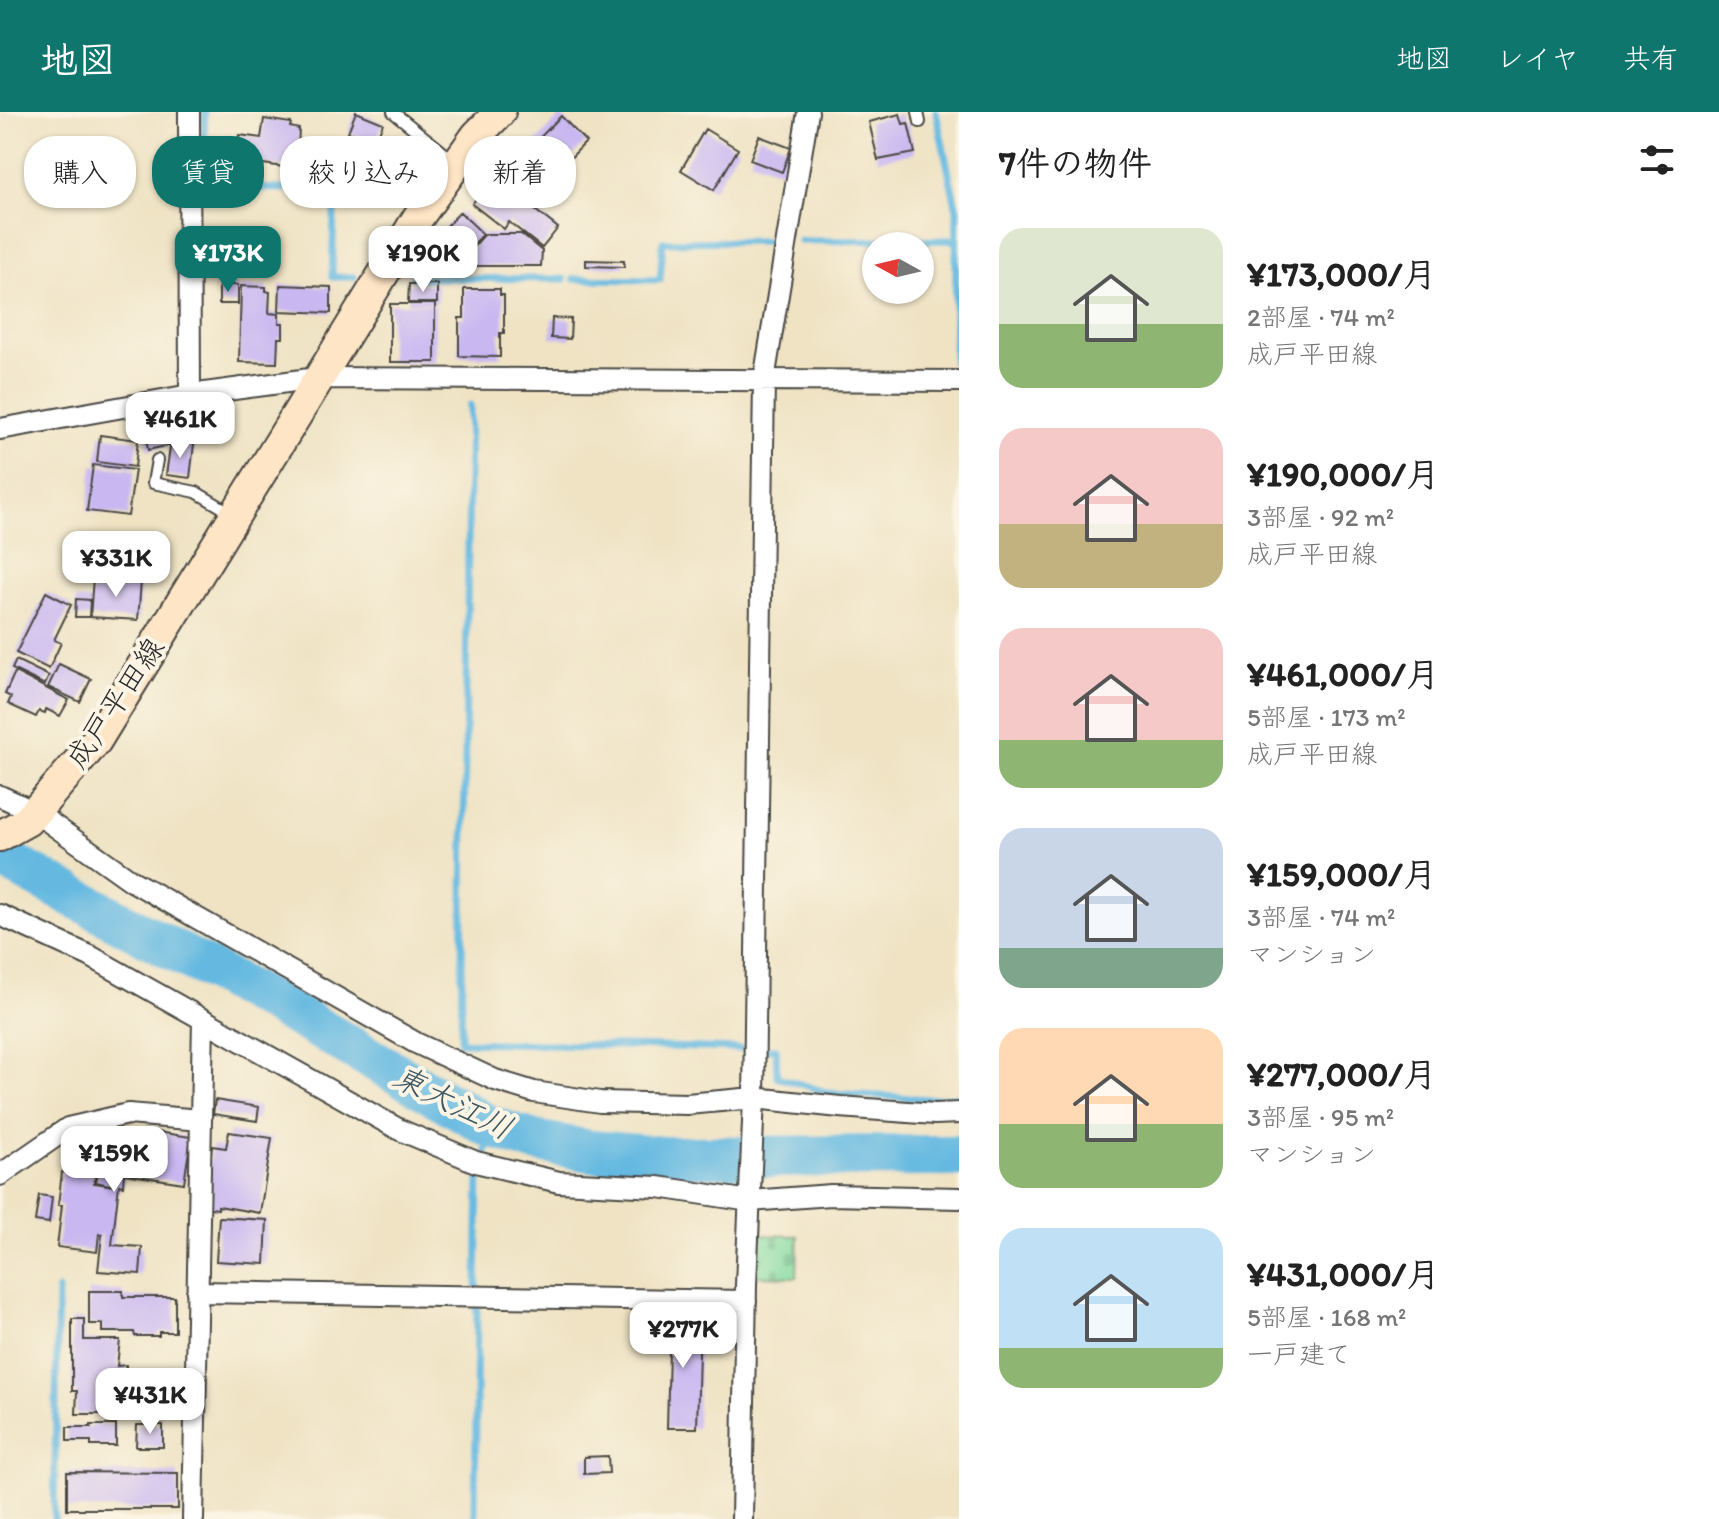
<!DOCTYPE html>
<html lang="ja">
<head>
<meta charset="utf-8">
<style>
  :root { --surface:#fff; --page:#f2f2f2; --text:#222; --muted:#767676; --accent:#0f766e }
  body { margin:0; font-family:Itim,"Klee One",sans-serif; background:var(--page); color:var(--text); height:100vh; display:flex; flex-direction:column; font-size:30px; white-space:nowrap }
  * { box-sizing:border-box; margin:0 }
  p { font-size:26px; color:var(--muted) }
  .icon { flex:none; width:44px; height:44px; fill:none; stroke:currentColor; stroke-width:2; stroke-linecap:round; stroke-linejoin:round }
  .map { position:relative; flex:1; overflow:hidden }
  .drawer { display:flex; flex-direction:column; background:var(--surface); width:760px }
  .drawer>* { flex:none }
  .guide { position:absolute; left:24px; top:24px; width:760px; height:72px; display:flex; gap:16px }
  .needle { width:52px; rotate:278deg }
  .fabs { position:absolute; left:862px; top:120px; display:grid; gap:16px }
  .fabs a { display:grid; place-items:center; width:72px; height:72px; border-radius:50%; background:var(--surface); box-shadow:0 2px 6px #0004; font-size:40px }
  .price { position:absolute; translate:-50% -68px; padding:0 18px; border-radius:16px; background:#fff; color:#222; font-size:26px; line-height:52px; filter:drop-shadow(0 2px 4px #0008) }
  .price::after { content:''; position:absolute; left:50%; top:48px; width:24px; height:18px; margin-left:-12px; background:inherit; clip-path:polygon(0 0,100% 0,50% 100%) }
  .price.on { background:var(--accent); color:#fff }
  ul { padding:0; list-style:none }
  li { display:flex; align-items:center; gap:24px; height:200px; padding:0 40px }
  li span { display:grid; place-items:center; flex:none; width:224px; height:160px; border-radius:24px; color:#555 }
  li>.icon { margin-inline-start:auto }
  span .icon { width:96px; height:96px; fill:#fffc; stroke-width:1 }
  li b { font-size:34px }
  h2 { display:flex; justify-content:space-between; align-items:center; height:96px; padding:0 40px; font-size:34px }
  .chip { padding:0 28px; border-radius:32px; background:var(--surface); box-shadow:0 2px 6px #0004; font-size:28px; line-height:72px }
  .chip.on { background:var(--accent); color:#fff }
  header { display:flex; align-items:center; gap:48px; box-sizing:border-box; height:112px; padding:0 40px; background:var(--accent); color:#fff }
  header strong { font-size:38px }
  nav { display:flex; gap:44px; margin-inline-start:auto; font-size:28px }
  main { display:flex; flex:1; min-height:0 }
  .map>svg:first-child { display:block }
  .cemetery { fill:url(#cemetery-stones); stroke:#578366; stroke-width:2 }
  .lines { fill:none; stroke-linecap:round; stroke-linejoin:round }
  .stream { stroke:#65b9e1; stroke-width:7 }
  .river { stroke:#65b9e1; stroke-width:42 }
  .building { fill:#c9b7f1 }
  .service-casing { stroke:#484742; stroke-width:14 }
  .minor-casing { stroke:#484742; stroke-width:24 }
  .secondary-casing { stroke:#484742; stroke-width:34 }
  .service { stroke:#fff; stroke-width:10 }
  .minor { stroke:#fff; stroke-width:20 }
  .secondary { stroke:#fee5c5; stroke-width:30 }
  .labels { text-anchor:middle; stroke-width:8; stroke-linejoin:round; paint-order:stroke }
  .street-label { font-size:30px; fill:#2b2b2b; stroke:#fcf5e5 }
  .water-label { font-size:32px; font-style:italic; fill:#3c5662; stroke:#fcf5e5 }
</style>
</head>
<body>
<header>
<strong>地図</strong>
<nav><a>地図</a><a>レイヤ</a><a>共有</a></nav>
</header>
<main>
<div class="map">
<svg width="959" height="1407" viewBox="0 0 959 1407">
  <defs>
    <pattern id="cemetery-stones" width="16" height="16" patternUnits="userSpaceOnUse" patternTransform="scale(2)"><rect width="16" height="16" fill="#83dba0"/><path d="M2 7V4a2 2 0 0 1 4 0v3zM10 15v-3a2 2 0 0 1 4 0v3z" fill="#71bc8a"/></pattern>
  </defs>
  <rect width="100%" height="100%" fill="#fcf5e5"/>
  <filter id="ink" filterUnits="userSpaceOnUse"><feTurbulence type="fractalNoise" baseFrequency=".0125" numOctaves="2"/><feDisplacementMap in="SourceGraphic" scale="16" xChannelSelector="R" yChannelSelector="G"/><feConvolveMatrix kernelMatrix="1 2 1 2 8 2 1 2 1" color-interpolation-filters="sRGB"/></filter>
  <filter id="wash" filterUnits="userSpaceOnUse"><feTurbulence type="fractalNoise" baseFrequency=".006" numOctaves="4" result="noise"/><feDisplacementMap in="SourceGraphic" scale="32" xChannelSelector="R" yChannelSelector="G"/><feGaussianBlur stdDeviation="1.8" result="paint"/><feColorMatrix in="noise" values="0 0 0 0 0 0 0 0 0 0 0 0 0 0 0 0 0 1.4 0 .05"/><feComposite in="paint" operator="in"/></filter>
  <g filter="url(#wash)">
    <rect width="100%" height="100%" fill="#efe3c4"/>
    <!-- cemetery -->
    <path class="cemetery" d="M757 1123 798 1124 797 1165 756 1164Z"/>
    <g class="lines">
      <!-- stream -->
      <path class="stream" d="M205 0 202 75 335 78 332 165H354
        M936 0 957 99 954 249H959
        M800 129 952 128 956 131
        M413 166 564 167
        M574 167 660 168 663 130 774 129
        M470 293 461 930 743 937
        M767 937H776L777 965 830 981 931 987 959 985
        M486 1040 489 1014
        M477 1175 479 1062
        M54 1407 58 1178
        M475 1407 477 1194"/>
      <!-- river -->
      <path class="river" d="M0 745 302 907 489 1014 534 1029 591 1039 663 1045 959 1044"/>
    </g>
    <g id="blocks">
      <!-- building -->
      <path class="building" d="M356 0 383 11 375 31 348 20Z
        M900 2 903 12 908 11 915 41 878 48 869 10Z
        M561 4 586 30 550 67 524 42Z
        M264 7 291 11 290 15 299 17 297 57 236 48 239 23 261 26Z
        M705 17 738 37 714 78 681 58Z
        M759 24 791 36 782 60 750 48Z
        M493 65 558 116 542 136 509 110 504 117 472 92Z
        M460 100 483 122 454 153 431 131Z
        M485 122H521L542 139 541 154H456Z
        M586 148 624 149V155L586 154Z
        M409 172H437V191H408Z
        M219 173H238V192H219Z
        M280 173 331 175V201L279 199Z
        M241 174 266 175V179L270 180 269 201 279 202V211H283V226H278L277 251 239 250Z
        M464 177H500V183H504V221H500V245L459 244V206H464Z
        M390 192H435V250H390Z
        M552 206 571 207 570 227 551 226Z
        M165 310 170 333 148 338 144 314Z
        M100 323 138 328 135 355 97 350Z
        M171 329 194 332 190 366 166 363Z
        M93 353 135 358 128 404 87 399Z
        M93 466 141 469 138 508 90 505Z
        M46 480 71 493 54 528 61 531 49 557 16 541Z
        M76 487 90 488 89 505H75Z
        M16 548 49 564 45 573 12 557Z
        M59 552 91 567 80 590 48 575Z
        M15 560 69 588 60 604 46 597 45 601 39 599 36 605 8 592 11 585 5 582Z
        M215 988 259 995 257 1009 213 1002Z
        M150 1019 191 1025 184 1071 124 1062 123 1074 119 1073 112 1133 142 1135 140 1162 98 1159 102 1123 99 1122 97 1140 57 1135 62 1093H58L62 1060 95 1064 94 1071 114 1074 96 1070 98 1061 82 1059 87 1024 129 1030V1033L143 1035 142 1039 147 1040Z
        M229 1020 272 1026 260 1101 218 1094V1097L204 1095 212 1034 226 1036Z
        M39 1083 52 1085 49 1111 35 1109Z
        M219 1105 267 1108 265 1152 216 1149Z
        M89 1179H123V1185H175V1220H159V1224H135L134 1220H102V1212H89Z
        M670 1200 700 1201 697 1316H667Z
        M72 1207H84V1228H120L117 1254 126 1253V1273H117V1302H76L77 1279H72Z
        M91 1313H116V1334H91V1329H67V1315H91Z
        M137 1313H163V1335H136Z
        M608 1344 609 1361 584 1362V1345Z
        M67 1360 178 1361V1397H67Z"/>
    </g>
  </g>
  <g filter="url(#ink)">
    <use href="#blocks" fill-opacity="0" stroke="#484742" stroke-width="2"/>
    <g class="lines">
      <!-- service casing -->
      <g class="service-casing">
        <path id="service" d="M393 0 454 49
          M918 0 920 10
          M157 348 153 371 196 380 233 402"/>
      </g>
      <!-- minor casing -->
      <g class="minor-casing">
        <path id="minor" d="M189 0 190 283
          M0 317 190 283 317 266 959 269
          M0 684 35 700 132 769 416 931 495 968 534 980 600 990 687 992 754 986 840 995 935 1002 959 1001
          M0 803 90 844 400 1018 476 1050 559 1070 658 1075 750 1089 831 1083 959 1086
          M0 1063 68 1016 128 1002 201 1008
          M197 1180 746 1189
          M193 1407 203 908
          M742 1407 746 1173 754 986 764 268 808 0"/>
      </g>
      <!-- secondary casing -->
      <g class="secondary-casing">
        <path id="secondary" d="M0 724 27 709 35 700 96 629 417 107 477 23 500 0"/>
      </g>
      <!-- service -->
      <use href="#service" class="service"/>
      <!-- minor -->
      <use href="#minor" class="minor"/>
      <!-- secondary -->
      <use href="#secondary" class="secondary"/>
    </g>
  </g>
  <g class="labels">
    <!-- street labels -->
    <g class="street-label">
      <text transform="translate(115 591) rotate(-56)" y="10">成戸平田線</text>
    </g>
    <!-- water labels -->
    <g class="water-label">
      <text transform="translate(453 990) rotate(26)" y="11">東大江川</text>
    </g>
  </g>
</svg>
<div class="fabs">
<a><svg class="needle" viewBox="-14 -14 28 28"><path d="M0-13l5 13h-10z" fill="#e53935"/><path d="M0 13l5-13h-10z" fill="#767676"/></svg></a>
</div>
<b class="price on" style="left:228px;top:182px">¥173K</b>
<b class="price" style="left:423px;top:182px">¥190K</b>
<b class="price" style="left:180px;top:348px">¥461K</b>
<b class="price" style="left:116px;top:487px">¥331K</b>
<b class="price" style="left:114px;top:1082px">¥159K</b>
<b class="price" style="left:683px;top:1258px">¥277K</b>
<b class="price" style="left:150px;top:1324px">¥431K</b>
<div class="guide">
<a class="chip">購入</a>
<a class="chip on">賃貸</a>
<a class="chip">絞り込み</a>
<a class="chip">新着</a>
</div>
</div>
<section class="drawer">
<h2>7件の物件<svg class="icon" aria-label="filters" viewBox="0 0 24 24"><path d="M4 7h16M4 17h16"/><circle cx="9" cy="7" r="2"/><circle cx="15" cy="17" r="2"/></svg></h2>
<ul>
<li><span style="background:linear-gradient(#dfe7d0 60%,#8fb573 0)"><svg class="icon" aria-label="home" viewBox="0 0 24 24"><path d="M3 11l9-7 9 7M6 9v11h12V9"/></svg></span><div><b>¥173,000/月</b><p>2部屋 · 74 m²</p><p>成戸平田線</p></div></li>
<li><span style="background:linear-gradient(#f6c9c9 60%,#c2b280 0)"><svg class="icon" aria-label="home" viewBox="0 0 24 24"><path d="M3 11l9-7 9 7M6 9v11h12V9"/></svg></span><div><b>¥190,000/月</b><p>3部屋 · 92 m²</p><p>成戸平田線</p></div></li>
<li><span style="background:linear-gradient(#f6c9c9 70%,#8fb573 0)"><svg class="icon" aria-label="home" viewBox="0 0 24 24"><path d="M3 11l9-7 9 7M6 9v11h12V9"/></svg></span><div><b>¥461,000/月</b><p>5部屋 · 173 m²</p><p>成戸平田線</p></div></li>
<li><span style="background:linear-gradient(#c9d6e8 75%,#7fa58c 0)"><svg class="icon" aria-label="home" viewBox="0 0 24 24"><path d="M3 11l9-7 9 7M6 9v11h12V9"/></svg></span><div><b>¥159,000/月</b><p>3部屋 · 74 m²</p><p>マンション</p></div></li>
<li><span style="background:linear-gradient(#ffd9b3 60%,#8fb573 0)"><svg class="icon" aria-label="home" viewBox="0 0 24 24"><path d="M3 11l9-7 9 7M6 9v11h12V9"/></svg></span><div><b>¥277,000/月</b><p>3部屋 · 95 m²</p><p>マンション</p></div></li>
<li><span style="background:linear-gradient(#bfe0f5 75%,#8fb573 0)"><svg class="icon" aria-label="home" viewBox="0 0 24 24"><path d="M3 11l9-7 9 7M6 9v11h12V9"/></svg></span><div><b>¥431,000/月</b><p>5部屋 · 168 m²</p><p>一戸建て</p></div></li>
</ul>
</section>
</main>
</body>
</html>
